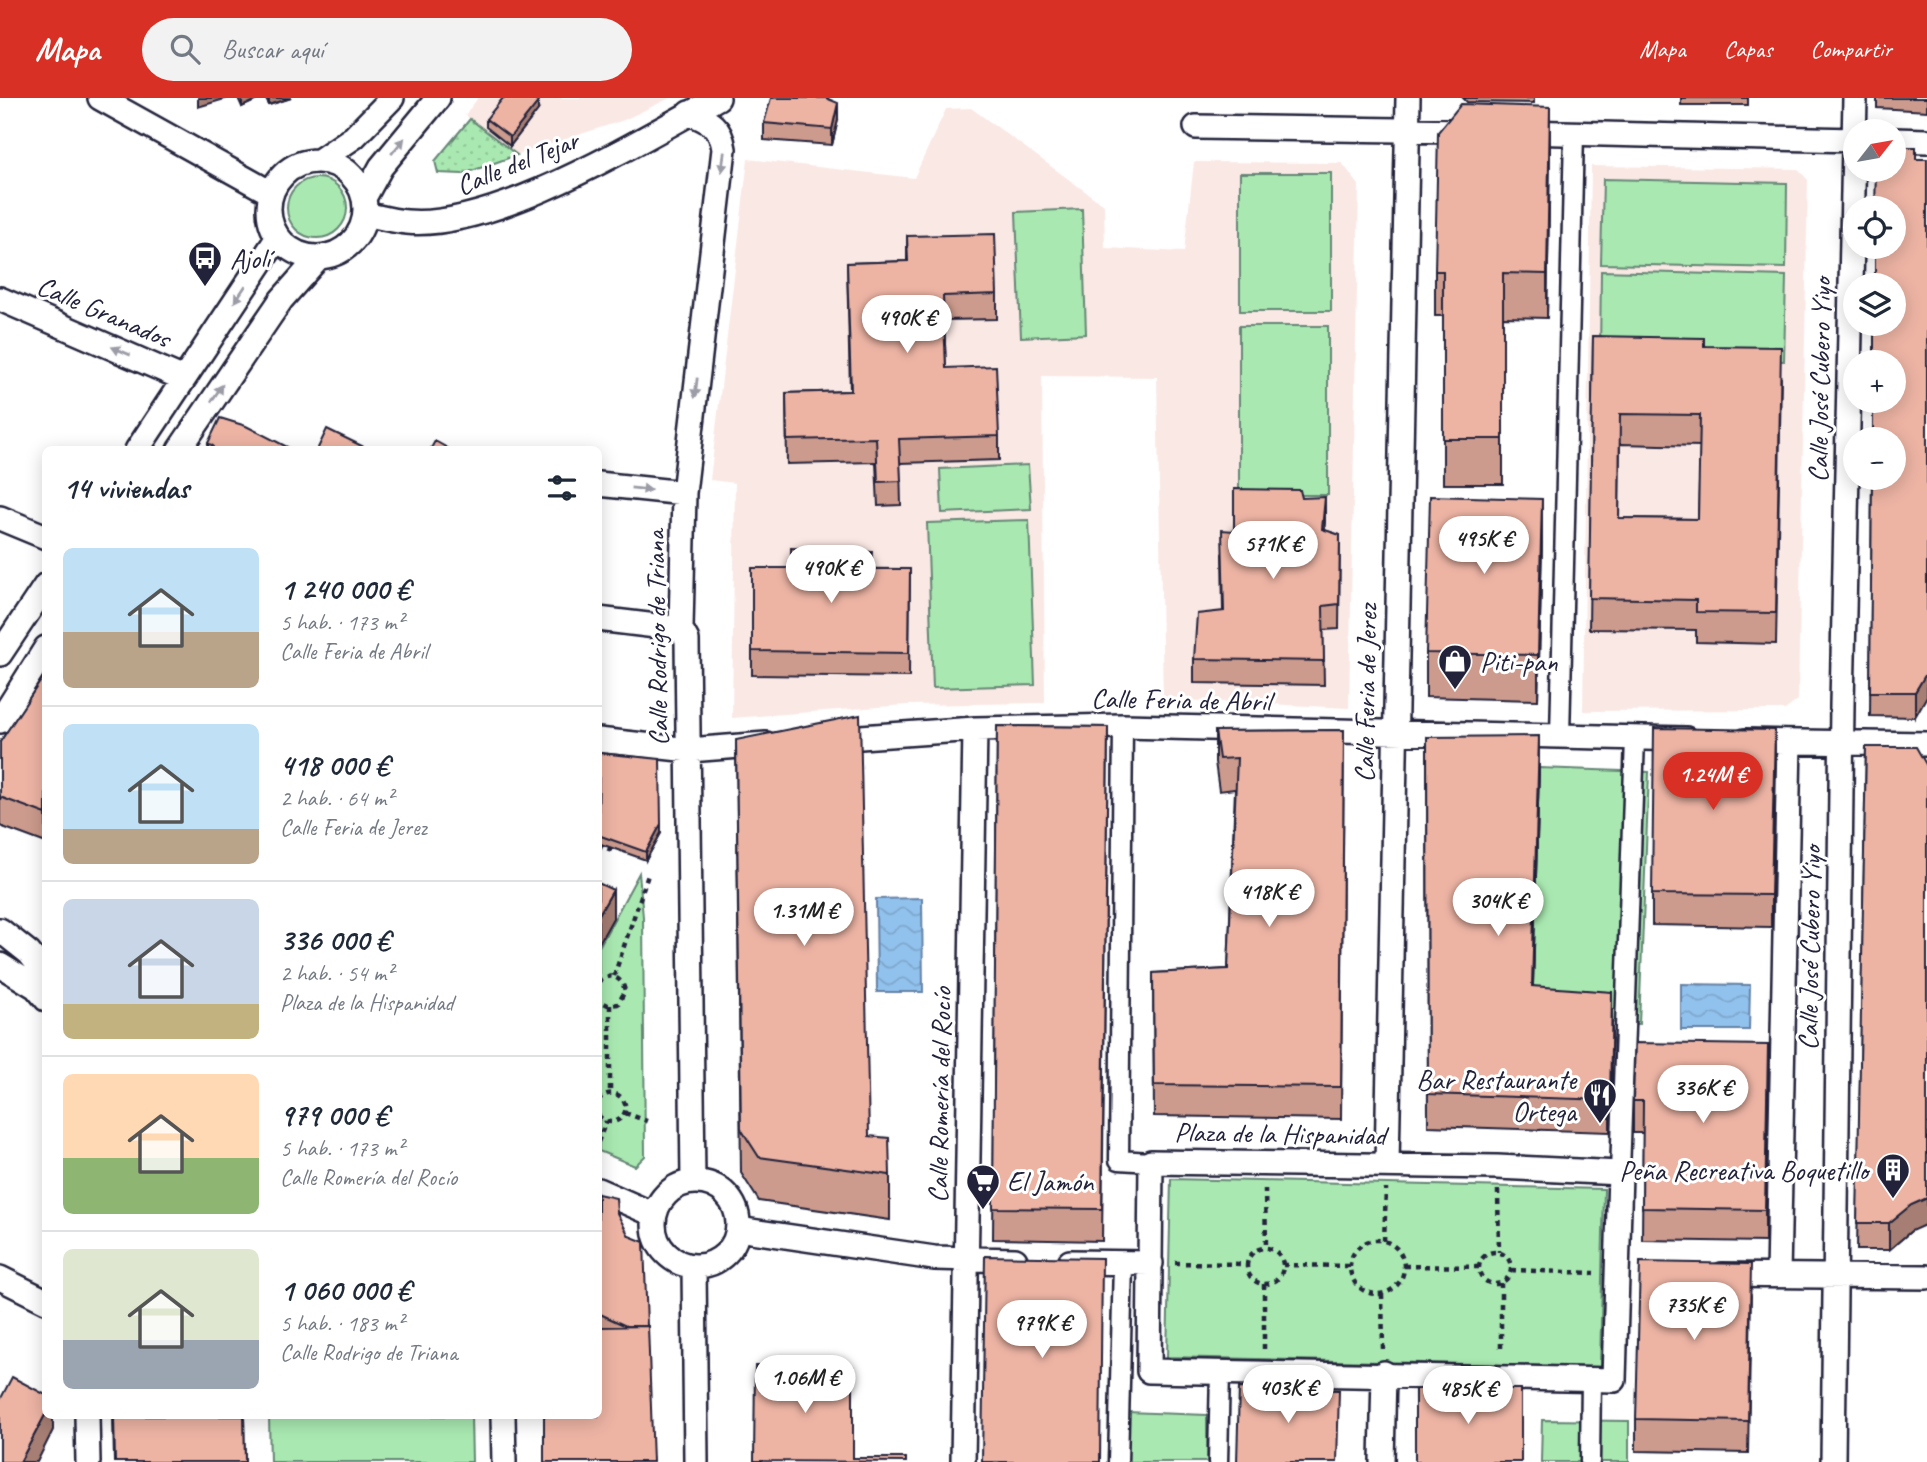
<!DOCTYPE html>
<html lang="es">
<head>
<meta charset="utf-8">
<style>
  :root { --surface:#fff; --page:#f2f2f3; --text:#1f2937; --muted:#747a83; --line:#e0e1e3; --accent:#d93025 }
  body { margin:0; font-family:Caveat,sans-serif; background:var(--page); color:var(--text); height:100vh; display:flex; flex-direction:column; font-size:26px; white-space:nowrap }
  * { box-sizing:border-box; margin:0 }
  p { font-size:23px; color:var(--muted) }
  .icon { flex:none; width:38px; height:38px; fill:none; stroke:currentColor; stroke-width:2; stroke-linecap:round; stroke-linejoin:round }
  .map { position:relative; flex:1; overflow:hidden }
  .panel { position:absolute; left:42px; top:348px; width:560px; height:973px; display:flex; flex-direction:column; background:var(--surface); border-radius:10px; box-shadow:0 4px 18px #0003 }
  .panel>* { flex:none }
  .needle { width:46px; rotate:59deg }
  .controls { position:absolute; left:1843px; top:21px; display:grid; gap:14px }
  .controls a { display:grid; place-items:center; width:63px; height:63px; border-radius:50%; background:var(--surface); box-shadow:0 4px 18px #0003; font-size:35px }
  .price { position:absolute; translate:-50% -60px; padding:0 16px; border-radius:24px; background:#fff; color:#222; font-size:23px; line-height:46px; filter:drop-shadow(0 2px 4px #0008) }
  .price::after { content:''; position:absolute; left:50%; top:42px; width:21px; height:16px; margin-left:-10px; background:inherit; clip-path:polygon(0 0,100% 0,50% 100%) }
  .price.on { background:var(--accent); color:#fff }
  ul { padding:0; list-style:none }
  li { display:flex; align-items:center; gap:21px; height:175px; padding:0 21px }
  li+li { border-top:2px solid var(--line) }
  li span { display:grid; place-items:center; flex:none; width:196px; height:140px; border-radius:10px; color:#555 }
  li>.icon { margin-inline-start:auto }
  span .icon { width:84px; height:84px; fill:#fffc; stroke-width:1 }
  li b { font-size:30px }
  h2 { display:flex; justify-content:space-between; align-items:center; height:84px; padding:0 21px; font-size:30px }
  header { display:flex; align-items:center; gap:42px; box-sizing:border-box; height:98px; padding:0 35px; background:var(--accent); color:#fff }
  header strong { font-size:33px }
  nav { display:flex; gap:38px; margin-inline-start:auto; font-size:24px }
  .search { width:490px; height:63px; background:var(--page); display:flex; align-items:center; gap:18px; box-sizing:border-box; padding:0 24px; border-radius:38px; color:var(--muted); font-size:26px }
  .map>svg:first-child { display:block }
  .built { fill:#fae8e4 }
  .grass { fill:url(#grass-dots); stroke:#668676; stroke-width:2 }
  .green { fill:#a9e9b1; stroke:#668676; stroke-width:2 }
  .water { fill:url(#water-waves); stroke:#6582a6; stroke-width:2 }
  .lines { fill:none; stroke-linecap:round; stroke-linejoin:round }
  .pedestrian-casing { stroke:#22223b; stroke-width:23 }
  .minor-casing { stroke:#22223b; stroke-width:28 }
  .path { stroke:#22223b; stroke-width:4.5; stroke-dasharray:5 5; stroke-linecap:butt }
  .pedestrian { stroke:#fff; stroke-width:18 }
  .minor { stroke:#fff; stroke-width:23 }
  .wall { fill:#cc9b8d; stroke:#22223b; stroke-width:2; fill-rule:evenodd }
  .shaded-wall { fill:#a67e73; stroke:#22223b; stroke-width:2 }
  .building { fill:#edb4a4; stroke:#22223b; stroke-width:2; fill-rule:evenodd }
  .oneway { fill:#9c9ca7 }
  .labels { text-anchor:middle; stroke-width:6; stroke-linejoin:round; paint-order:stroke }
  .street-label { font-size:28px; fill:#22223b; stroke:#fff }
  .poi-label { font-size:28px; fill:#22223b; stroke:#fff; text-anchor:start }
</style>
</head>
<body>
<header>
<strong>Mapa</strong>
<div class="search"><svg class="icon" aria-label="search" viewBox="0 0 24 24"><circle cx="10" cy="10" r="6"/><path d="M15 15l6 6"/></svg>Buscar aquí</div>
<nav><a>Mapa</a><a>Capas</a><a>Compartir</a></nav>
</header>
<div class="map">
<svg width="1927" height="1364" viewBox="0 0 1927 1364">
  <defs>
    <pattern id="grass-dots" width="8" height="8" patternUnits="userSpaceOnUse" patternTransform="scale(1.75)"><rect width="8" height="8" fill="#a9e9b1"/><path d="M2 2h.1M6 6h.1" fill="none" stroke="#91c899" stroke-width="1.8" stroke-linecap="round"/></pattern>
    <pattern id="water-waves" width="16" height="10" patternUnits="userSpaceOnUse" patternTransform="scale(1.75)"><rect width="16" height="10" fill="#91c2ed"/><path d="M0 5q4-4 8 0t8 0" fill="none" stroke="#7da6cc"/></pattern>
  </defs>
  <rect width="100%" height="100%" fill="#fff"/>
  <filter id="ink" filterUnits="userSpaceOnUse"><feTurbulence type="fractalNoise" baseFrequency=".0143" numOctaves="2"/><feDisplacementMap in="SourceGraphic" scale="14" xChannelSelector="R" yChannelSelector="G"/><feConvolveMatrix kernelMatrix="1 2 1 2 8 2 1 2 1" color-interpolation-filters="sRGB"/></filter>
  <g filter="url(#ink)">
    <!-- built -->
    <path class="built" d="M478 0H670L624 22 517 57 465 17Z
      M971 10 1104 107 1105 150 1184 154 1194 64 1342 65 1359 87 1349 610 1163 601 1157 279 1042 278 1045 605 906 607 732 620 735 385 710 382 748 61 914 80 946 11Z
      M1591 68 1798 71 1808 82 1798 602 1785 612 1583 613Z"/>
    <!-- grass -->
    <path class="grass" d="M470 21 517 57 463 76 438 75 435 63Z"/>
    <!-- green -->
    <path class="green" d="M1240 75H1331V213H1240Z
      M287 110a30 30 0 1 1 60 0a30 30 0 1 1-60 0Z
      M1603 81 1787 85 1786 170 1601 166Z
      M1082 111 1086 236 1021 239 1016 114Z
      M1601 173 1786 178 1784 263 1600 258Z
      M1239 228H1328V397H1239Z
      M1028 367 1031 411 942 415 940 371Z
      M1029 422 1035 587 933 590 927 425Z
      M1539 670 1649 674 1639 926 1532 920Z
      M639 775 643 819 645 1058 635 1068 599 1053V849Z
      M1171 1081 1604 1091 1600 1269 1167 1259Z
      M1126 1314 1207 1317V1364H1125Z
      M269 1318H471L472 1364H270Z
      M1542 1322 1629 1323V1364H1541Z"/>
    <!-- water -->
    <path class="water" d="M922 800 923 894H877L876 801Z
      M1681 886 1750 887 1749 932H1681Z"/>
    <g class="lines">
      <!-- pedestrian casing -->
      <g class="pedestrian-casing">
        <path id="pedestrian" d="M1123 628 1119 1062 1151 1064
          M1560 639 1574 35
          M1620 1075 1635 640
          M1118 1364 1123 1165
          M1218 1364 1220 1273
          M1590 1364 1591 1280"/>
      </g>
      <!-- minor casing -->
      <g class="minor-casing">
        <path id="minor" d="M100 0 271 95
          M689 15C710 23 721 29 724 51L684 395 681 531 687 542 693 1084
          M1196 29 1469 33
          M1521 34 1855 42
          M1894 42 1927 43
          M320 62 354 39 392 0
          M269 111a48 48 0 1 1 96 0a48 48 0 1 1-96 0Z
          M364 100 381 69 438 0
          M365 116C379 119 393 123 407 124 495 132 640 42 718 0
          M0 201 184 281
          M137 352 278 139
          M179 352 281 202 319 159
          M598 386 684 395
          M0 420 46 439
          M598 521 681 531
          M0 556 46 487
          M0 623 46 550
          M832 641 975 631 1123 628 1686 641
          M598 642 689 652 766 646
          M1745 643 1927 646
          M0 832 29 855 46 876
          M0 867 36 889 46 901
          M1151 1064 1497 1069 1620 1075 1614 1282 1149 1273Z
          M1387 1066 1408 0
          M654 1126a42 42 0 1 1 84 0a42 42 0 1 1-84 0Z
          M598 1092 655 1117
          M738 1131 934 1160 1015 1162
          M1070 1164 1151 1165
          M694 1168 696 1364
          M1722 1177 1927 1179
          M1778 1177 1789 644
          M0 1180 46 1203
          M87 1318 88 1364
          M503 1318 504 1364
          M963 1364 975 631
          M1382 1364 1384 1275
          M1833 1364 1842 607 1855 0"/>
      </g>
      <!-- path -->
      <path class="path" d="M598 747 612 752
        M614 878 649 774
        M598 884C609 874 622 878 625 893L618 906 608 907 598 902
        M610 907V995
        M598 1002C609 991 623 994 626 1010 623 1025 608 1029 598 1017
        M625 1015 647 1023
        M598 1044 606 1023
        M1265 1091 1266 1149
        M1498 1092 1499 1154
        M1350 1169a27 27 0 1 1 54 0a27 27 0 1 1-54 0Z
        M1384 1143 1386 1091
        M1247 1168a18 18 0 1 1 36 0a18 18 0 1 1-36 0Z
        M1479 1170a16 16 0 1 1 32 0a16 16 0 1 1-32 0Z
        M1175 1165 1247 1166
        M1283 1167 1351 1168
        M1404 1168 1479 1169
        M1511 1172 1594 1175
        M1501 1185V1254
        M1264 1186V1252
        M1382 1196 1383 1251"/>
      <!-- pedestrian -->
      <use href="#pedestrian" class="pedestrian"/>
      <!-- minor -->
      <use href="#minor" class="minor"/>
    </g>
    <!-- wall -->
    <path class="wall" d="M238 0H261L242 9Z
      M265 0H291L269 7Z
      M1463 0H1534V5L1467 4Z
      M1681 0H1748V7H1681Z
      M1877 0H1927V13L1877 10Z
      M538 12 510 48 486 29V21Z
      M838 22 832 47 764 42V25Z
      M1550 53 1547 220 1503 219V386H1443V218H1435V173Z
      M1916 61 1915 619 1870 618 1872 380Z
      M907 138 997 196V221L944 222 946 270 999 338V362L900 365 901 407 878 408 876 364 787 366 786 295 850 293 847 165 907 163Z
      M1593 238 1704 248 1781 280 1776 546 1696 544V532L1589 531ZM1620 346 1700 348 1698 421 1619 420Z
      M208 345 293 352H208Z
      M1302 400 1325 423 1324 432 1340 437 1339 531 1323 532 1324 587 1194 585V561L1223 513 1222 456 1234 433Z
      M1542 446 1538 602 1426 599V555Z
      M752 470 910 471 909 579 752 577Z
      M46 575V745L0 728V644Z
      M997 628 1108 629 1102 1143 993 1141Z
      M1344 632 1341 1021 1154 1018 1153 875 1228 871 1235 691 1219 693 1215 664V633Z
      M1427 639 1539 670 1533 888 1612 926 1610 1034 1428 1028Z
      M736 642 869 1038 890 1077V1122L759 1103 741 1075Z
      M1866 649 1911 1133 1889 1152H1857Z
      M598 658 661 735 646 762 598 745Z
      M1775 664 1771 829 1652 827V796Z
      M1768 978 1765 1144 1642 1142 1643 1035H1633V1003Z
      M598 1096 617 1115 647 1228 598 1318Z
      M1751 1198 1748 1355 1636 1353V1321Z
      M113 1318H244L245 1364H114Z"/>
    <!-- shaded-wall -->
    <path class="shaded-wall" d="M198 0H228L198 9Z
      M242 0H261L242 9Z
      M269 0H291L269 7Z
      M538 4V12L510 48V39Z
      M838 5V22L832 47V31Z
      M1550 9V53L1547 220V176Z
      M1325 399V423L1322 455V431Z
      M1542 401V446L1538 602V557Z
      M1927 574V598L1915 619V594Z
      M1775 632V664L1771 829V797Z
      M1539 638V670L1532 920V888Z
      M661 726V735L646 762V754Z
      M613 792V820L598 847V818Z
      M1612 894V926L1610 1034V1002Z
      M1768 947V978L1765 1144V1112Z
      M1927 1100V1126L1911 1133 1889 1152V1125L1911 1107Z
      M46 1315V1318H53V1332L37 1364H20Z"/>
    <!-- building -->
    <path class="building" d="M503 0H532L538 4 510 39 486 21Z
      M771 0H826L838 5 832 31 764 25Z
      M1461 6 1550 9 1547 176 1503 175V341H1443V173H1435L1438 34Z
      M1894 49H1916V61H1927V574L1915 594H1870L1872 380H1894V341H1873V303H1894V264H1874V226H1894V187H1875V149H1894V110H1875L1876 72H1894Z
      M995 136 997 196 943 198 946 270 996 268 999 338 899 341 901 383 878 384 876 340 787 342 786 295 851 293 847 165 908 163 907 138Z
      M1593 238 1704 240V248L1781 249 1776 515 1696 514V502L1589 500ZM1620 316 1700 317 1698 421 1619 420Z
      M220 320 246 328 293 352H212L213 348 208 345Z
      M327 331 370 352H317Z
      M435 343 451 352H430Z
      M1234 391 1300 392 1302 400 1325 399 1322 431 1340 437 1339 506 1323 508 1324 563 1194 561 1197 516 1224 513 1222 432 1234 433Z
      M1430 398 1542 401 1538 557 1426 555Z
      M791 450 872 454 871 471H910L909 555 752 553V470H791Z
      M46 575V716L0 699V644Z
      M860 617 869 1038 889 1040 890 1077 759 1059 741 1031 736 642Z
      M997 628 1108 629 1102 1111 993 1110Z
      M1654 630 1775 632 1771 797 1652 796Z
      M1344 632 1341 989 1154 987 1153 875 1228 871 1237 660 1219 661 1215 633Z
      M1539 638 1532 888 1612 894 1610 1002 1428 996 1427 639Z
      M1866 649H1916L1927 668V1100L1911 1107 1889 1125H1857Z
      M599 655 660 661 661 726 646 754 598 737Z
      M598 785 613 792 598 818Z
      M1635 945 1768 947 1765 1112 1642 1110 1643 1003H1633Z
      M598 1096 616 1100 617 1115 629 1138 644 1144 647 1228H626L598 1215Z
      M985 1158 1102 1160 1100 1364H982Z
      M1640 1164 1751 1166 1748 1323 1636 1321Z
      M648 1228 653 1364H544V1318H598V1229Z
      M755 1268 853 1269V1360H906V1364L754 1363Z
      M12 1279 46 1297V1315L20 1364H0V1302Z
      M1239 1290 1339 1292 1337 1364H1237Z
      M1415 1291H1521V1364H1415Z
      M114 1318H244L245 1364H115Z"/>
    <!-- one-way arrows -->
    <defs><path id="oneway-solid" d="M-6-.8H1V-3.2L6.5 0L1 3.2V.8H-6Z" transform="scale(1.75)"/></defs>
    <g class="oneway">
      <use href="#oneway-solid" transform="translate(398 48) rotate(-50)"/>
      <use href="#oneway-solid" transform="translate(723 64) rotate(97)"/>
      <use href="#oneway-solid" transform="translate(240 196) rotate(124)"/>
      <use href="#oneway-solid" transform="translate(121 253) rotate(-157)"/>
      <use href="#oneway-solid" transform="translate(696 290) rotate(97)"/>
      <use href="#oneway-solid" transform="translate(217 295) rotate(-56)"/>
      <use href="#oneway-solid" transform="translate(641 391) rotate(6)"/>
    </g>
  </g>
  <!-- icons -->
  <defs>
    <g id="bus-pin" transform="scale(1.75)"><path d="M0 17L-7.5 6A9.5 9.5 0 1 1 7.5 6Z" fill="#22223b" stroke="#fff"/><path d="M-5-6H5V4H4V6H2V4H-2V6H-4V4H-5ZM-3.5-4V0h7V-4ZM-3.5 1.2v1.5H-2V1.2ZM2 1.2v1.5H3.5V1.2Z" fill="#fff"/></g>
    <g id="shop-pin" transform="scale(1.75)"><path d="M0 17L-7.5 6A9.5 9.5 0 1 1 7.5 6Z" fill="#22223b" stroke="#fff"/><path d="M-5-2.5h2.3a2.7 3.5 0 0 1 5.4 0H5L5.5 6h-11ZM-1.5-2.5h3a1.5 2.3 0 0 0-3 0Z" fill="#fff"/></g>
    <g id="restaurant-pin" transform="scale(1.75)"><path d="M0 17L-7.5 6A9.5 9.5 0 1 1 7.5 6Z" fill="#22223b" stroke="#fff"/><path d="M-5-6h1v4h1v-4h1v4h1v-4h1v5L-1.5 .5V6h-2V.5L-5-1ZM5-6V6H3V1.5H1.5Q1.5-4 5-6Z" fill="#fff"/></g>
    <g id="building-pin" transform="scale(1.75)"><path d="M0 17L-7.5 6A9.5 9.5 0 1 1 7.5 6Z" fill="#22223b" stroke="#fff"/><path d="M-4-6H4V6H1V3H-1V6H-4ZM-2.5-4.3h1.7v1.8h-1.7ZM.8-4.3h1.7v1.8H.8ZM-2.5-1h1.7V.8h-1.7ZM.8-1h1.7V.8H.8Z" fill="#fff"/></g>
    <g id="supermarket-pin" transform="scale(1.75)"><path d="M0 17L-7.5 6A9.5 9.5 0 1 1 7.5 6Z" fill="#22223b" stroke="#fff"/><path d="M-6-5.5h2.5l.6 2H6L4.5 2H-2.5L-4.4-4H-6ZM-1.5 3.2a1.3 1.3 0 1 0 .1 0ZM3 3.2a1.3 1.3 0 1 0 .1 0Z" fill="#fff"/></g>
  </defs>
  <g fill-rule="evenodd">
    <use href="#bus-pin" x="205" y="160"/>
    <use href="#shop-pin" x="1455" y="563"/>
    <use href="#restaurant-pin" x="1600" y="997"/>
    <use href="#building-pin" x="1893" y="1072"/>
    <use href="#supermarket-pin" x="983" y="1083"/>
  </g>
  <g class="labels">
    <!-- street labels -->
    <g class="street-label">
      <text transform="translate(517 64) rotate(-22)" y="10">Calle del Tejar</text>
      <text transform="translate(104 213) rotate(23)" y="10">Calle Granados</text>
      <text transform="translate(1819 282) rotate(-89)" y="10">Calle José Cubero Yiyo</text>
      <text transform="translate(656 540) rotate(-91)" y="10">Calle Rodrigo de Triana</text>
      <text transform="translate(1365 595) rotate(-89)" y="10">Calle Feria de Jerez</text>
      <text transform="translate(1181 601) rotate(1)" y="10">Calle Feria de Abril</text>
      <text transform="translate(1809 850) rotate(-89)" y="10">Calle José Cubero Yiyo</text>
      <text transform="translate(939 997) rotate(-89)" y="10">Calle Romería del Rocío</text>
      <text transform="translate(1280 1035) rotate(1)" y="10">Plaza de la Hispanidad</text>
    </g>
    <!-- poi labels -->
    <g class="poi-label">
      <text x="230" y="170">Ajolí</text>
      <text x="1480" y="573">Piti-pan</text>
      <text x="1576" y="991" text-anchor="end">Bar Restaurante<tspan x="1576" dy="32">Ortega</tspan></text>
      <text x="1868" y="1082" text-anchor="end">Peña Recreativa Boquetillo</text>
      <text x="1007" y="1093">El Jamón</text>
    </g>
  </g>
</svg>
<div class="controls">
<a><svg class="needle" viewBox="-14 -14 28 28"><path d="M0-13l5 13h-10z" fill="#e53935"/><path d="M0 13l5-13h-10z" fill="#747a83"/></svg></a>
<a><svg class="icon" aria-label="locate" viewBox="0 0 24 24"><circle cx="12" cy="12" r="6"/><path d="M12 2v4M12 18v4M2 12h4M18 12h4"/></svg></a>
<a><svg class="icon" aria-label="layers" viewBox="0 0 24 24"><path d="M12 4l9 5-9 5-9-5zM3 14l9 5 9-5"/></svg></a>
<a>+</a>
<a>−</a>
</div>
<b class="price" style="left:907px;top:257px">490K €</b>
<b class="price" style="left:1484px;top:478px">495K €</b>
<b class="price" style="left:1273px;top:483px">571K €</b>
<b class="price" style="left:831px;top:507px">490K €</b>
<b class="price on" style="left:1713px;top:714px">1.24M €</b>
<b class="price" style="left:1269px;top:831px">418K €</b>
<b class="price" style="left:1498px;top:840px">304K €</b>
<b class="price" style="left:804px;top:850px">1.31M €</b>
<b class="price" style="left:1703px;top:1027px">336K €</b>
<b class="price" style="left:1694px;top:1244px">735K €</b>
<b class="price" style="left:1042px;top:1262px">979K €</b>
<b class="price" style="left:805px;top:1317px">1.06M €</b>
<b class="price" style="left:1288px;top:1327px">403K €</b>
<b class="price" style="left:1468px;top:1328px">485K €</b>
<section class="panel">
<h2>14 viviendas<svg class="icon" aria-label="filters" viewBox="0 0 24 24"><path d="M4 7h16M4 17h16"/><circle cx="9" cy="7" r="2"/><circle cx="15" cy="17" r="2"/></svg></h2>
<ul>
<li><span style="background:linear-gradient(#bfe0f5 60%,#b9a48a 0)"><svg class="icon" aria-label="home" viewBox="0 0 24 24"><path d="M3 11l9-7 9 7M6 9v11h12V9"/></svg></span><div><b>1 240 000 €</b><p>5 hab. · 173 m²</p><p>Calle Feria de Abril</p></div></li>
<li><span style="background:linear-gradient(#bfe0f5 75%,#b9a48a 0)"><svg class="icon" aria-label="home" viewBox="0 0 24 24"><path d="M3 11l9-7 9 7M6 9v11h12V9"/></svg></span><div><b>418 000 €</b><p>2 hab. · 64 m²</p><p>Calle Feria de Jerez</p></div></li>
<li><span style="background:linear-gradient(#c9d6e8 75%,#c2b280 0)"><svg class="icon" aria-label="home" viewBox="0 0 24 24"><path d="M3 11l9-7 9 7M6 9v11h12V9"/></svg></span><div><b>336 000 €</b><p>2 hab. · 54 m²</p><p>Plaza de la Hispanidad</p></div></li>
<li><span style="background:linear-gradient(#ffd9b3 60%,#8fb573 0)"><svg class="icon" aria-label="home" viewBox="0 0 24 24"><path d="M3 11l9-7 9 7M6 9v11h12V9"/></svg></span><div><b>979 000 €</b><p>5 hab. · 173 m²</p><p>Calle Romería del Rocío</p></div></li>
<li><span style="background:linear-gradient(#dfe7d0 65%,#9aa5b1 0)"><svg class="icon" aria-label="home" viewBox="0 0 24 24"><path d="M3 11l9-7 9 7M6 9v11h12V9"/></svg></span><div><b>1 060 000 €</b><p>5 hab. · 183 m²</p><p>Calle Rodrigo de Triana</p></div></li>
</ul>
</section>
</div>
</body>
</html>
